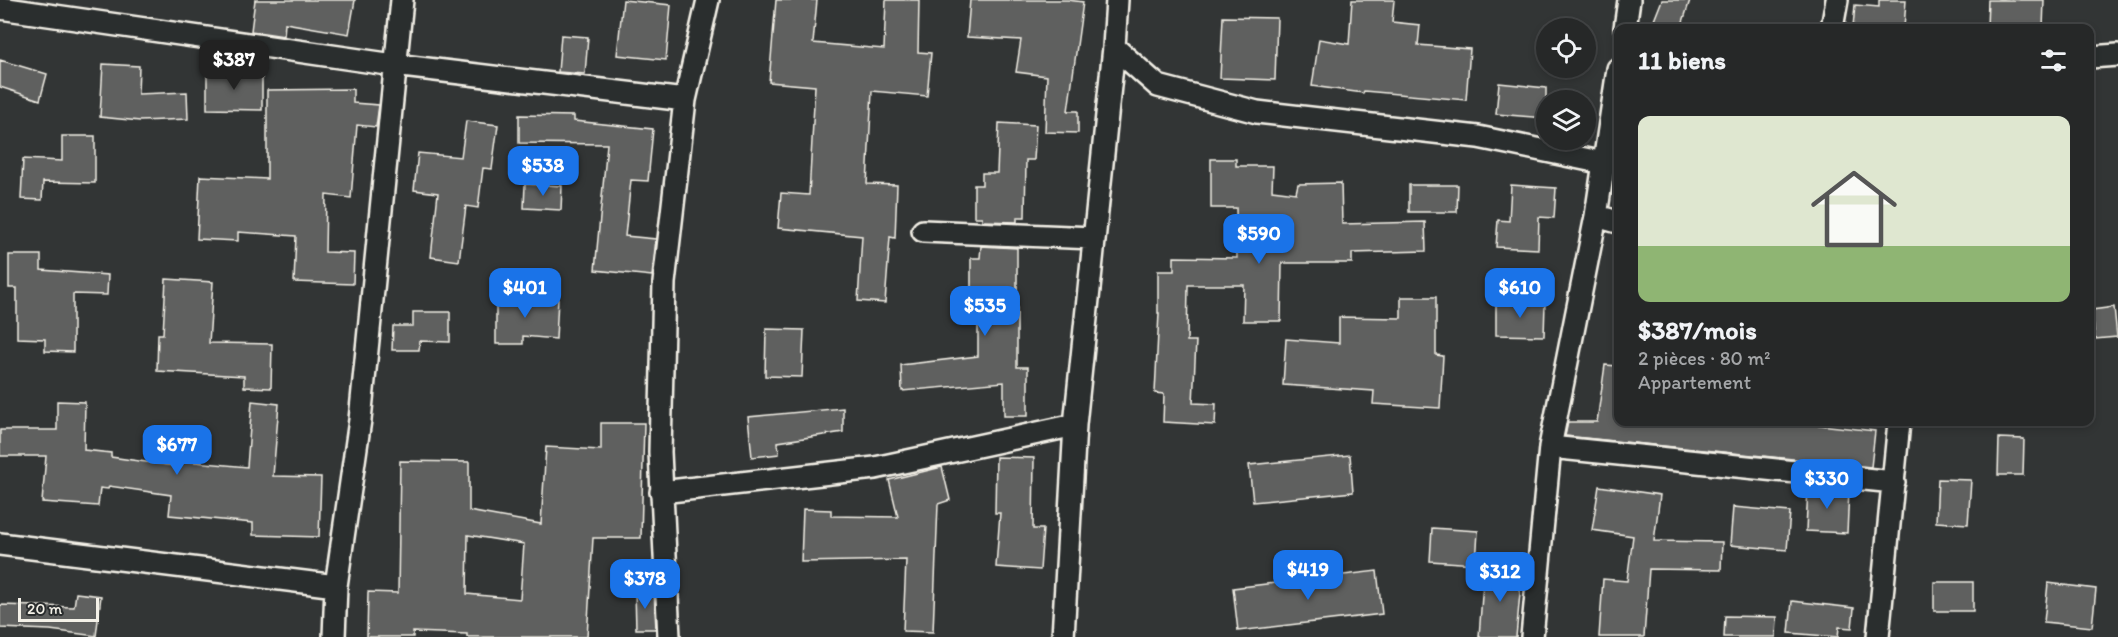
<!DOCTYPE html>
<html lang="fr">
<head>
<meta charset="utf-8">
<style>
  :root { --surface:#262828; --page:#323434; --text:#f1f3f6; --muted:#a4a6a8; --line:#424445; --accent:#1a73e8 }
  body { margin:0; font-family:Itim,sans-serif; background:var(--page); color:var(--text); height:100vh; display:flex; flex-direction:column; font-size:22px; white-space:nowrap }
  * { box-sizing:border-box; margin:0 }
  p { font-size:20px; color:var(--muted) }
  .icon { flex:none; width:33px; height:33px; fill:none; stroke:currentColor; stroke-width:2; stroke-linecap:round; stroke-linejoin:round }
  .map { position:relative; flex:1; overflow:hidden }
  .side { position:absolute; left:1614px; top:24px; width:480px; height:402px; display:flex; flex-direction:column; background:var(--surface); border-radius:12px; box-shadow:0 3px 9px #0003,0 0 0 2px var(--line) }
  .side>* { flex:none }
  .tools { position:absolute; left:1536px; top:18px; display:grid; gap:12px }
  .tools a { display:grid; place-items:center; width:60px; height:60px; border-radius:50%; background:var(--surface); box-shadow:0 3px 9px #0003,0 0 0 2px var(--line); font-size:30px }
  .scale { position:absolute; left:18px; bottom:15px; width:81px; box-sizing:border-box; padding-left:6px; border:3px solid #f4f1e8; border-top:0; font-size:16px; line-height:21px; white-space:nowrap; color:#f4f1e8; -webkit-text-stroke:4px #2a2d2e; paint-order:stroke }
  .price { position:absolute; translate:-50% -51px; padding:0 14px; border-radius:12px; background:var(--accent); color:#fff; font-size:20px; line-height:39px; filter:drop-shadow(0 2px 3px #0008) }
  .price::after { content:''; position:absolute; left:50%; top:36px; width:18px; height:14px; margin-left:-9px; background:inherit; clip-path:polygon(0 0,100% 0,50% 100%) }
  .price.selected { background:#222; color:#fff }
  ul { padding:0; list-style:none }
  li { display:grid; align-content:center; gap:12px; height:318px; padding:0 24px }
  li span { display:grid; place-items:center; height:186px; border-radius:12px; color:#555 }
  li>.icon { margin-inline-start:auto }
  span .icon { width:108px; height:108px; fill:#fffc; stroke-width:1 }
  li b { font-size:26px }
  h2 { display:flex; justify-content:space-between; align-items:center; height:72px; padding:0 24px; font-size:26px }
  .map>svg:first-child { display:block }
  .building { fill:#5f605f; stroke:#f4f1e8; stroke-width:1.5; fill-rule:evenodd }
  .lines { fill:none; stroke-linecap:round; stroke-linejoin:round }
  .street-casing { stroke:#f4f1e8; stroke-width:26 }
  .street { stroke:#2a2d2e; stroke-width:21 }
</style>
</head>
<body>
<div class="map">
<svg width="2118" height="637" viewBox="0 0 2118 637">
  <rect width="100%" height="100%" fill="#323535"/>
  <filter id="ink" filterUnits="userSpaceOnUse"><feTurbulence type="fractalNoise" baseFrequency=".0167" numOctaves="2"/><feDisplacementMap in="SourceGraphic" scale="12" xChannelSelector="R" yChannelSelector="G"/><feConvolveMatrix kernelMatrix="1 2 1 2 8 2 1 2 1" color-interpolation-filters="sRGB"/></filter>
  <g filter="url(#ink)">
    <!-- building -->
    <path class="building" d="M255 0H355L349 34 285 23 284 36 251 31Z
      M623 0 671 5 666 60 617 55Z
      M776 0H817L813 43 884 49 886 0H919L918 52 931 53 927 96 872 91 867 184 897 185 895 238 890 237 885 303 858 301 862 236 778 228 781 193 809 195 815 86 769 82Z
      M970 0H1068L1083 2 1068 111H1078V133L1045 132 1047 76 1016 72 1021 40 967 37Z
      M1352 0H1394L1392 22 1420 25 1418 45 1470 49 1466 100 1364 91 1363 93 1312 86 1319 39 1349 44Z
      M1662 0H1690L1681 28H1651Z
      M1879 0H1906L1904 28 1853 27 1855 5 1879 7Z
      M1988 0H2044L2043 28H1987Z
      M1223 17 1277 18 1275 80 1220 78Z
      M561 35 588 37 585 74 558 72Z
      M0 60 47 74 40 100 0 87Z
      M103 64 139 66 138 94 187 92 188 119 140 121 100 117Z
      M207 73 262 74V110L207 109Z
      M1499 83 1546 88V118L1496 114Z
      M353 89V103L379 105 376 127 357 125 351 198 326 195 325 252 354 253 353 284 294 282 296 236 238 232V241L197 239 200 176 267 179V90Z
      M519 115 574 116V121L653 129 648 181 631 180 625 236 656 239 652 276 595 270 607 144 519 143Z
      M466 121 498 125 492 169 483 168 478 208 466 206 459 261 431 257 438 193 414 190 418 153 461 157Z
      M999 123 1036 125 1034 160H1026L1025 217H1017V222L982 221V217H974V185H982V173H997Z
      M62 136H95V183L43 182 42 200 21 199 23 159 62 161Z
      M1211 159H1236V166H1273L1272 190 1296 193 1298 184 1341 183 1342 224 1425 222 1426 251 1352 253V263H1282L1281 321H1243L1244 285H1188L1187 341H1196L1193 403 1216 404 1215 425 1163 422 1164 394 1155 393 1159 313H1158V271H1174V257L1237 258 1236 208H1211Z
      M525 184 562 186 561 210 524 208Z
      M1409 185H1458L1457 212H1409Z
      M1511 185 1556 188 1554 218 1539 217 1538 249 1496 247 1498 220 1509 221Z
      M981 246 1017 248V367H1028V416H1004V382L902 391 901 365 978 356V310H971V258H980Z
      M9 255H41V270L108 275 107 295 73 294V352L45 351V339L17 338V288H9Z
      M166 279 213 282 209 343 272 344 271 388 244 387V376L157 371 158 334H163Z
      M1401 297H1436V355L1443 356 1440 408 1373 404 1374 391 1283 385 1286 339 1339 343V317L1401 318Z
      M496 298H558L556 339 523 336V344H496Z
      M1496 302 1545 303 1544 336 1496 335Z
      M2114 307 2117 337 2095 339 2092 310Z
      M413 312H450V342L420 341 419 350H392L393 326H413Z
      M766 329 804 330 802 377 765 376Z
      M1605 365 1618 366V422H1792L1875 431 1871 467 1565 436 1568 422H1597Z
      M57 401 85 402 84 450 111 453V457L174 466V460L247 467 252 401 279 404 273 476 321 477 319 537 253 535V523L169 515 171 495 109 486 108 489 100 488 98 506 42 502 46 456H0V430H57Z
      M843 408V432L778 442 779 454 752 457 748 417Z
      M601 423H644L641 538H593L587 637H467V634L413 632V637H367L368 592 398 593 400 461 469 462V511L541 524 546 447 601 450ZM468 535 524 544 520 599 467 594Z
      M1999 438 2024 439 2023 475H1998Z
      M1350 455 1353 492 1253 502 1249 465Z
      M996 457 1034 458 1033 529H1043L1040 570 996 567 1000 513H995Z
      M942 467 950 500 938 504 933 632 903 631 906 560 801 562 803 509 831 510V516L898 517 889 480Z
      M1938 479 1971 480 1968 524 1936 522Z
      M1599 486 1660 495 1654 541 1722 542 1721 570 1649 569 1644 637H1599L1603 579 1627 581 1633 536 1592 530Z
      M1808 486 1849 490 1847 533 1806 531Z
      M1733 507 1790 512 1787 550 1730 545Z
      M1432 528 1478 531 1476 564 1430 561Z
      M1484 568 1522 571 1516 637H1479Z
      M1377 571 1382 614 1238 631 1233 588Z
      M1934 582H1973V611H1934Z
      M2048 583 2096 589 2092 627 2044 622Z
      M635 591H654L656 629H636Z
      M76 593 101 596 96 636 50 630 0 628V605L74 607Z
      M1792 601 1854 608 1852 628 1839 627 1838 637 1789 633Z
      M1725 616 1777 617 1776 637H1724Z"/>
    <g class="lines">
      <!-- street casing -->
      <g class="street-casing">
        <path id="street" d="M0 8 394 65 685 100
          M1625 28 1629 0
          M1832 28 1837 0
          M1114 47 1158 86 1257 112 1478 137 1604 163
          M2090 57 2118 55
          M1596 216 1618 222
          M923 231 1094 238
          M1550 447 1894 482
          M661 492 875 468 1075 425
          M0 544 336 586
          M334 637 336 586 360 420 402 0
          M669 637 660 452 664 283 685 100 708 0
          M1063 637 1075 425 1114 47 1117 0
          M1532 637 1550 447 1596 216 1618 69
          M1878 637 1899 422"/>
      </g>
      <!-- street -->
      <use href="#street" class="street"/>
    </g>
  </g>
</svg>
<div class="tools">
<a><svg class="icon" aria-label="locate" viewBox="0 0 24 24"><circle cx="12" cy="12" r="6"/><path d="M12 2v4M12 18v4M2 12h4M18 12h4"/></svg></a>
<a><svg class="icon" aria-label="layers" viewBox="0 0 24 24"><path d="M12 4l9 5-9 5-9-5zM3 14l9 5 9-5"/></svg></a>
</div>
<div class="scale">20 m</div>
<b class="price selected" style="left:234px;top:91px">$387</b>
<b class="price" style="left:543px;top:197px">$538</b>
<b class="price" style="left:1259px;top:265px">$590</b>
<b class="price" style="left:525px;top:319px">$401</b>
<b class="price" style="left:1520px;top:319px">$610</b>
<b class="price" style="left:985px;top:337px">$535</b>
<b class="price" style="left:177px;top:476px">$677</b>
<b class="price" style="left:1827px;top:510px">$330</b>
<b class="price" style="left:1308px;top:601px">$419</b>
<b class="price" style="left:1500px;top:603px">$312</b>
<b class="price" style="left:645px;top:610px">$378</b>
<section class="side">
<h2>11 biens<svg class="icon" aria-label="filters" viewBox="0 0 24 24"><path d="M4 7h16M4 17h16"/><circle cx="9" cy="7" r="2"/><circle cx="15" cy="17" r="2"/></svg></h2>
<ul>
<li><span style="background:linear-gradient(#dfe7d0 70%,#8fb573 0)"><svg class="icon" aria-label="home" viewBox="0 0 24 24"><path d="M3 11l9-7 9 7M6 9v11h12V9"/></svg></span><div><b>$387/mois</b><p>2 pièces · 80 m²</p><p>Appartement</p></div></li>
</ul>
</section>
</div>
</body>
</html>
